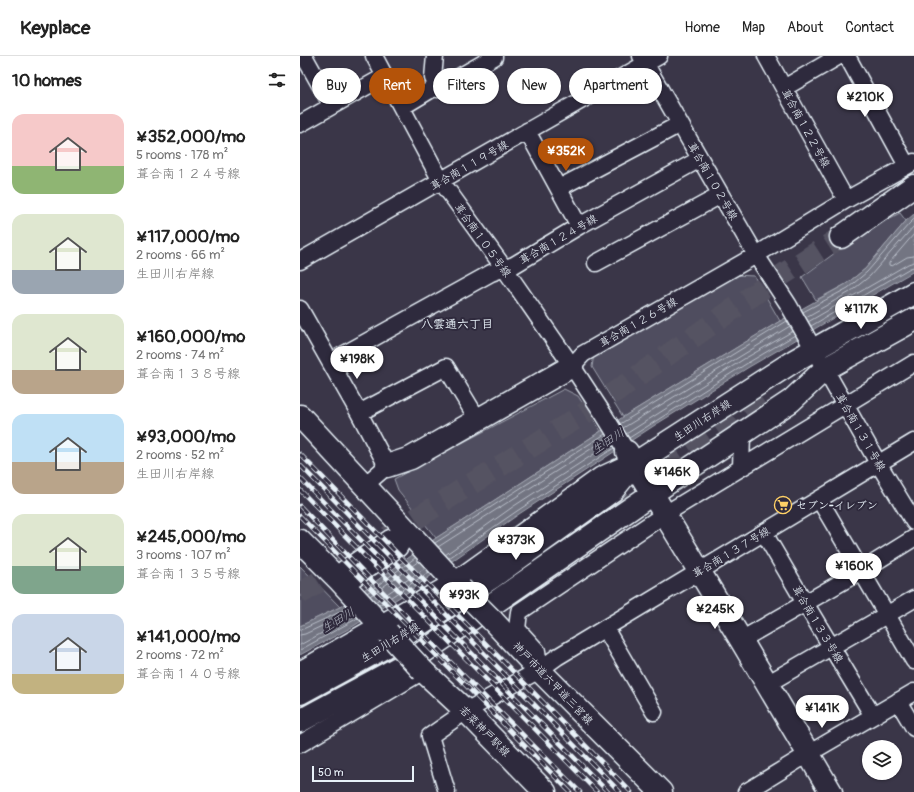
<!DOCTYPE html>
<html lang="en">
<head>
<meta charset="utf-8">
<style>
  :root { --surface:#fff; --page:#f2f2f2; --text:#222; --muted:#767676; --line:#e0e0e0; --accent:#b45309 }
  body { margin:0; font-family:Pangolin,"Klee One",sans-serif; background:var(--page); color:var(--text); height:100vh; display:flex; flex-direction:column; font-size:15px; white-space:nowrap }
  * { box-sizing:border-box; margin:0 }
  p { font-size:13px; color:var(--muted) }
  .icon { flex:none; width:22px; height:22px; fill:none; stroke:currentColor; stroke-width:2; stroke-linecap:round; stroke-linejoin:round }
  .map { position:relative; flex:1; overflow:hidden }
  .details { display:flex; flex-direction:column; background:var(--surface); width:300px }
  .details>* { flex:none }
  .top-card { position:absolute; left:12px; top:12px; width:380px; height:36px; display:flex; gap:8px }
  .fabs { position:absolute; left:562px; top:684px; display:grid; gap:8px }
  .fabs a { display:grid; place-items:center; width:40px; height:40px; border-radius:50%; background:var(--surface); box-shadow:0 1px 3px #0004; font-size:20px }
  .scale { position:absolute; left:12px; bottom:10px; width:102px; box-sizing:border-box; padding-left:4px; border:2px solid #e8f1f8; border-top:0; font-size:11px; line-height:14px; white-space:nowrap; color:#e8f1f8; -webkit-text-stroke:3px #2f2a3d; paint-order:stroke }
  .price { position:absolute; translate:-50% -34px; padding:0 9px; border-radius:14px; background:#fff; color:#222; font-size:13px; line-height:26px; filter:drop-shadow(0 1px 2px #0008) }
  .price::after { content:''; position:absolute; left:50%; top:24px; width:12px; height:9px; margin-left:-6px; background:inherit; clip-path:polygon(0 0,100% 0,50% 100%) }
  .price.on { background:var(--accent); color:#fff }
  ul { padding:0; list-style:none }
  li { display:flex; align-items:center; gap:12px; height:100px; padding:0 12px }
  li span { display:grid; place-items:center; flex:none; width:112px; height:80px; border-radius:12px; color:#555 }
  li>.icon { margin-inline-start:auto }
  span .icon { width:48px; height:48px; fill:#fffc; stroke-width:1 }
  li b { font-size:17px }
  h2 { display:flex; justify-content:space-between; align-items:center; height:48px; padding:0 12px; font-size:17px }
  .tag { padding:0 14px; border-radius:18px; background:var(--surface); box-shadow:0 1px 3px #0004; font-size:14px; line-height:36px }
  .tag.on { background:var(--accent); color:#fff }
  header { display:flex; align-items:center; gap:24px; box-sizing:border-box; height:56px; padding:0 20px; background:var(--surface); border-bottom:1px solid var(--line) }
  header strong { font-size:19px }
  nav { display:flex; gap:22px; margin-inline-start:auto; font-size:14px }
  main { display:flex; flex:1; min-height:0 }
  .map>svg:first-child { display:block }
  .green { fill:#504e5f; stroke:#9ca0ac }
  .water { fill:#737482; stroke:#a2a6b1 }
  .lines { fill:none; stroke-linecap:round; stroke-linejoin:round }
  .shore { stroke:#b9bfc9; stroke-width:1 }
  .secondary-tunnel { stroke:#545262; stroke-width:22; stroke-dasharray:22 11; stroke-linecap:butt }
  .street-casing { stroke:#e8f1f8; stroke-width:19 }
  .secondary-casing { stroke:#e8f1f8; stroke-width:25 }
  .street { stroke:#2f2a3d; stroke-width:16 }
  .secondary { stroke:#2f2a3d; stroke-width:22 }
  .rail-casing { stroke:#e8f1f8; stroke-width:4.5 }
  .rail { stroke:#2f2a3d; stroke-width:3; stroke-dasharray:9; stroke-linecap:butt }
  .secondary-bridge-casing { stroke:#e8f1f8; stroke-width:25; stroke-linecap:butt }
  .secondary-bridge { stroke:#2f2a3d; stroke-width:22 }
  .labels { text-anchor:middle; stroke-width:4; stroke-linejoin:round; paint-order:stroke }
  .street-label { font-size:11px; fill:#e8f1f8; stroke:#2f2a3d }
  .poi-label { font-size:11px; font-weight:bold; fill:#e8f1f8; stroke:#2f2a3d; text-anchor:start }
  .neighbourhood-label { font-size:12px; font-weight:bold; fill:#e8f1f8; stroke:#2f2a3d }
  .water-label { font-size:12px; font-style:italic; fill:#aeb2bd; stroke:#2f2a3d }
</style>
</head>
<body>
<header>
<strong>Keyplace</strong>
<nav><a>Home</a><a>Map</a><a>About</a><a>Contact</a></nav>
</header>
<main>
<section class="details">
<h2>10 homes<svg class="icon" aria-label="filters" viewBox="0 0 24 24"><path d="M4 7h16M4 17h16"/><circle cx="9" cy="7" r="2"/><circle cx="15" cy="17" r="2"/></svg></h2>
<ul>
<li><span style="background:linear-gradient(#f6c9c9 65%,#8fb573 0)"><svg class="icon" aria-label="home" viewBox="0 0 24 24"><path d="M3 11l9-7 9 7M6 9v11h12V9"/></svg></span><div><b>¥352,000/mo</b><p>5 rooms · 178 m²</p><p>葺合南１２４号線</p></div></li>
<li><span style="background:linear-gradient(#dfe7d0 70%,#9aa5b1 0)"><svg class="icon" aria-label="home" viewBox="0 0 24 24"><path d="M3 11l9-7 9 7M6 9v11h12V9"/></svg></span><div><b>¥117,000/mo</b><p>2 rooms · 66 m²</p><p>生田川右岸線</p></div></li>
<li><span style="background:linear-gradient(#dfe7d0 70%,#b9a48a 0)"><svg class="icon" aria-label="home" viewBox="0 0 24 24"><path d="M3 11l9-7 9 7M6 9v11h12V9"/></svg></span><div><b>¥160,000/mo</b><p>2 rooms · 74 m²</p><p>葺合南１３８号線</p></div></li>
<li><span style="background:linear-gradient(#bfe0f5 60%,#b9a48a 0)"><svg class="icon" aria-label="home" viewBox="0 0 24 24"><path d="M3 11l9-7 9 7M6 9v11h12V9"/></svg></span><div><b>¥93,000/mo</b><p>2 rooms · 52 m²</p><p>生田川右岸線</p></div></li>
<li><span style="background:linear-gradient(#dfe7d0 65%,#7fa58c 0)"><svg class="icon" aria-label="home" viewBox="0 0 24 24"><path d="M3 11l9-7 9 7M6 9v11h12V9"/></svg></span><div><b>¥245,000/mo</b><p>3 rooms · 107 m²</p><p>葺合南１３５号線</p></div></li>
<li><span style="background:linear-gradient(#c9d6e8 75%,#c2b280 0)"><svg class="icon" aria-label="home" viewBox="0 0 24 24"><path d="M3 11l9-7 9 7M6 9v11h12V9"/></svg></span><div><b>¥141,000/mo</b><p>2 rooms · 72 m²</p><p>葺合南１４０号線</p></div></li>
</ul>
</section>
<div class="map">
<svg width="614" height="736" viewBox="0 0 614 736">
  <rect width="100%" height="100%" fill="#3a3648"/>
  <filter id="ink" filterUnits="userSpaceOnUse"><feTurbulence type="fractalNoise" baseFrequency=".025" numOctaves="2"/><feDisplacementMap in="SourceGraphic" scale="8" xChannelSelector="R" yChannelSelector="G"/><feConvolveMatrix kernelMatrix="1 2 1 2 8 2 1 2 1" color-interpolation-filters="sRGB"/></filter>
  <g filter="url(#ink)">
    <!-- green -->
    <path class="green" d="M600 157 606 165 565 213 546 228 516 244 502 221 565 175Z
      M435 219 454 220 480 265 323 361 292 311 294 298Z
      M264 333 278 340 301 375 136 482 98 434 94 423Z
      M0 510 40 551 0 570Z"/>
    <!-- water -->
    <path class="water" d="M614 158V215L449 311 355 369 219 458 108 536 52 571 0 599V570L40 551 136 482 323 361 480 265 546 228 565 213 606 165Z"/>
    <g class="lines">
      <!-- shore -->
      <path class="shore" d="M614 178 589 207V209L592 210 607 201 614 200
        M503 256 548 232 567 216 609 168 614 163
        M506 261 550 236 570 220 614 170
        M508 266 608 208 614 206
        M511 270 610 212 614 211
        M320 368 487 265
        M323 372 490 270
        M326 378 444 303 493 275
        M329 382 446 308 495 279
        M135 487 305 378
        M138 491 308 382
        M145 499 214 450 311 387
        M149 502 217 455 314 392
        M67 537 115 502
        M70 540 119 505
        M75 546 125 512
        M79 549 129 516
        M0 574 3 573 42 555 47 551
        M0 579 5 578 45 559 51 554
        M0 589 55 559
        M0 594 58 562"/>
      <!-- secondary-tunnel -->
      <path class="secondary-tunnel" d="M88 481 139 448 282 359 479 221 541 181
        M0 538 48 507
        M176 548 264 482 371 408 471 340"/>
      <!-- street casing -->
      <g class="street-casing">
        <path id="street" d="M4 0 32 50
          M74 0 141 125 204 212 272 310 304 359 327 396
          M341 0 421 139 456 199 488 248 578 407 614 466
          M466 0 546 144
          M547 0 607 110
          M137 30 138 33 194 1V0
          M484 32 539 0
          M102 51 137 30 133 22 135 0
          M0 68 85 20
          M227 75 279 170
          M259 132 380 68
          M0 205 359 0
          M296 207 421 139
          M0 253 59 357 87 410 65 429
          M30 306 191 217 214 209 279 170 400 103
          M272 310 283 298 456 199 546 144 614 106
          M59 357 146 311 178 364
          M441 412 442 378
          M519 443 614 605
          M108 476 99 492 53 523 40 525 44 513 90 482Z
          M464 477 505 547 573 660
          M305 572 354 656
          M441 584 561 515 614 482
          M239 614 237 595 217 573 219 556 365 458 614 307
          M467 628 614 543
          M598 645 614 672
          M0 688 123 615
          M147 736 130 680 166 655 239 614 257 601 614 386
          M446 736 508 698 614 636"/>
      </g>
      <!-- secondary casing -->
      <g class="secondary-casing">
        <path id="secondary" d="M541 181 614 130
          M0 360 161 533
          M327 396 441 584 531 736
          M87 410 111 402 272 310
          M0 485 40 525 88 577
          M192 564 239 614 361 736
          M123 615 166 655 245 736
          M0 617 156 527 302 422 330 409
          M0 637 81 593 191 522 313 434 334 408 494 305 614 237
          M0 665 109 606 372 424 491 345 525 313 614 264"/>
      </g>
      <!-- street -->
      <use href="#street" class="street"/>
      <!-- secondary -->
      <use href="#secondary" class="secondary"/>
      <!-- rail casing -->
      <g class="rail-casing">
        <path id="rail" d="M0 398 331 736
          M0 409 320 736
          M0 422 308 736
          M0 434 297 736
          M0 450 165 621 280 736
          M0 460 270 736"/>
      </g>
      <!-- rail -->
      <use href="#rail" class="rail"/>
      <!-- secondary-bridge casing -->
      <g class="secondary-bridge-casing">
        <path id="secondary-bridge" d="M161 533 192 564
          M88 577 123 615"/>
      </g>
      <!-- secondary-bridge -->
      <use href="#secondary-bridge" class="secondary-bridge"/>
    </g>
  </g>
  <!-- icons -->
  <defs>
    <g id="supermarket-ring" transform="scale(0.9)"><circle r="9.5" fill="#2f2a3d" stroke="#ffd166" stroke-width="1.5"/><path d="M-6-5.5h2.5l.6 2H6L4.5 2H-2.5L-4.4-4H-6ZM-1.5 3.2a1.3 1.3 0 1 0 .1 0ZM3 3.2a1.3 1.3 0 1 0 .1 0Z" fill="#ffd166"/></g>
  </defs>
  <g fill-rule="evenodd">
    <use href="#supermarket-ring" x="483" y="449"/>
  </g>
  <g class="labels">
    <!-- street labels -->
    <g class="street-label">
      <text transform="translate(506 72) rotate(61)" y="4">葺合南１２２号線</text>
      <text transform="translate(169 109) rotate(-30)" y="4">葺合南１１９号線</text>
      <text transform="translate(413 125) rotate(60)" y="4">葺合南１０２号線</text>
      <text transform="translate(258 183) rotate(-30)" y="4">葺合南１２４号線</text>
      <text transform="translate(183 184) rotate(54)" y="4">葺合南１０５号線</text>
      <text transform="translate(338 266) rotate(-30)" y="4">葺合南１２６号線</text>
      <text transform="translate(402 364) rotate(-33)" y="4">生田川右岸線</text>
      <text transform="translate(561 376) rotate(60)" y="4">葺合南１３１号線</text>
      <text transform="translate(431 496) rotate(-31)" y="4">葺合南１３７号線</text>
      <text transform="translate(518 568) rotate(59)" y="4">葺合南１３３号線</text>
      <text transform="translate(90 586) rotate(-31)" y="4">生田川右岸線</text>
      <text transform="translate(253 627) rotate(46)" y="4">神戸市道六甲道三宮線</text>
      <text transform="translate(185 675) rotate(45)" y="4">若菜神戸駅線</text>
    </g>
    <!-- poi labels -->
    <g class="poi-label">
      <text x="496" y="453">セブン-イレブン</text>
    </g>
    <!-- neighbourhood labels -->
    <g class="neighbourhood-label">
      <text x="157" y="272">八雲通六丁目</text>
    </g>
    <!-- water labels -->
    <g class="water-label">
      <text transform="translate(308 385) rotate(-33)" y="4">生田川</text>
      <text transform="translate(38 564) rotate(-31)" y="4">生田川</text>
    </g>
  </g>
</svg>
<div class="fabs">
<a><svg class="icon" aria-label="layers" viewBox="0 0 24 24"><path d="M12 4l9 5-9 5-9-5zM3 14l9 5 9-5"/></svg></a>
</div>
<div class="scale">50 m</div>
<b class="price" style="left:565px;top:62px">¥210K</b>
<b class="price on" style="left:266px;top:116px">¥352K</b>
<b class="price" style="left:561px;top:274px">¥117K</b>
<b class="price" style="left:57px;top:324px">¥198K</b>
<b class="price" style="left:372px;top:437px">¥146K</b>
<b class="price" style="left:216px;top:505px">¥373K</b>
<b class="price" style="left:554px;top:531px">¥160K</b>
<b class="price" style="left:164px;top:560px">¥93K</b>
<b class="price" style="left:415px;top:574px">¥245K</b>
<b class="price" style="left:522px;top:673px">¥141K</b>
<div class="top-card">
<a class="tag">Buy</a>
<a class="tag on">Rent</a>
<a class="tag">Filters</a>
<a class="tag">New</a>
<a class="tag">Apartment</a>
</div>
</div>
</main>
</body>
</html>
